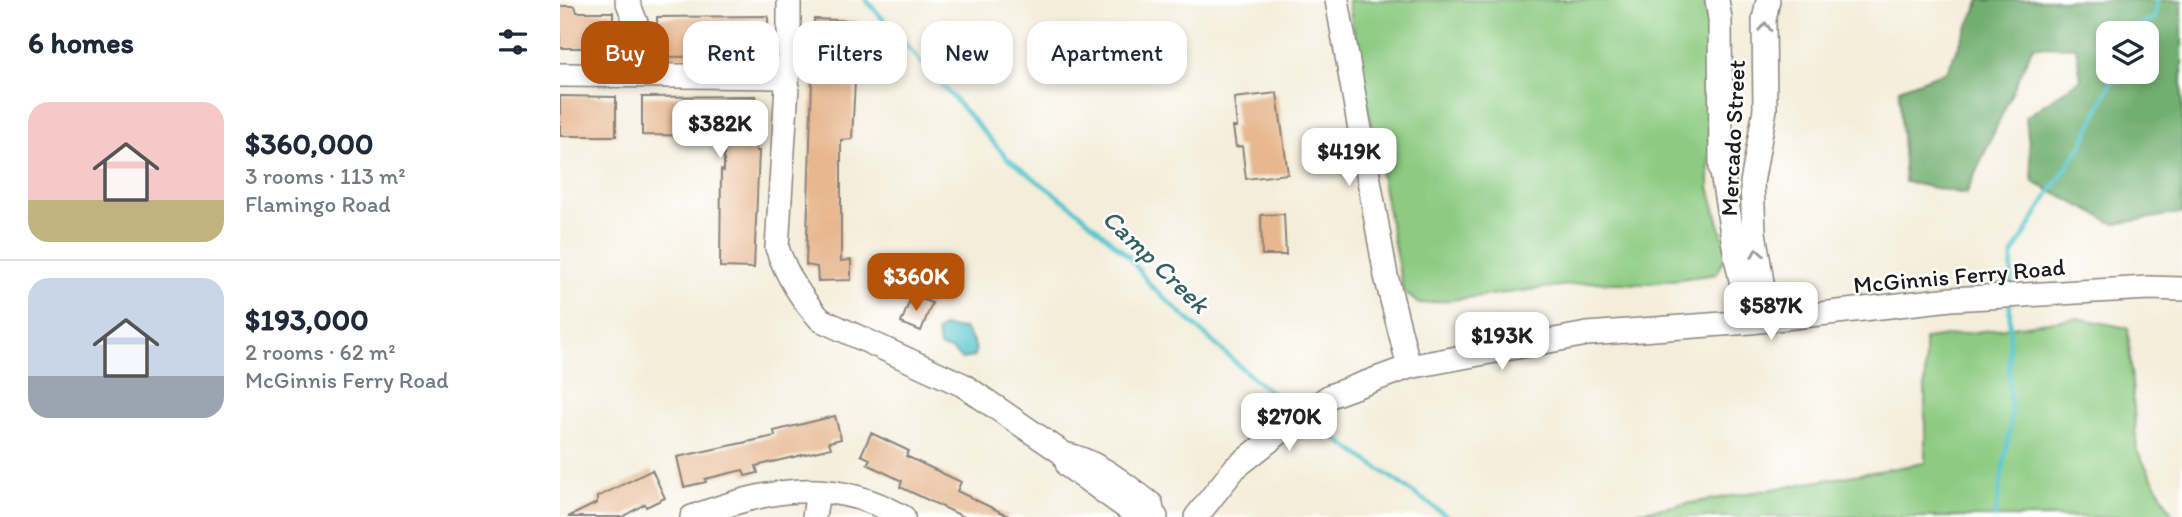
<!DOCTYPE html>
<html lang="en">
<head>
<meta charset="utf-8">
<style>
  :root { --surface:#fff; --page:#f6f6f7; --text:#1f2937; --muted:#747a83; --line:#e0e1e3; --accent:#b45309 }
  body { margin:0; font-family:Itim,sans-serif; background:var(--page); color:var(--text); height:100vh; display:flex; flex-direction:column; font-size:26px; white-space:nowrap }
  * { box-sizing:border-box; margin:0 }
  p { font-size:23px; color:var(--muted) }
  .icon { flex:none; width:38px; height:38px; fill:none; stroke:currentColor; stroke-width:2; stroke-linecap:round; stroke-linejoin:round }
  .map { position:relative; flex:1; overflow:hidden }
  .panel { display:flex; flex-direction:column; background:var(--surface); width:560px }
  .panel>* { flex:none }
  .banner { position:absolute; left:21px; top:21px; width:665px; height:63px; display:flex; gap:14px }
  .buttons { position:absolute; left:1536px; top:21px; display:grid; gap:14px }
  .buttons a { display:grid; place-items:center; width:63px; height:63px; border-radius:14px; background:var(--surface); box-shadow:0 4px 10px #0003; font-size:35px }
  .price { position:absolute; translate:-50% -60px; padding:0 16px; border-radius:14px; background:#fff; color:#222; font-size:23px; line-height:46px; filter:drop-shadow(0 2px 4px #0008) }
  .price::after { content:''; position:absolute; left:50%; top:42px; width:21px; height:16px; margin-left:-10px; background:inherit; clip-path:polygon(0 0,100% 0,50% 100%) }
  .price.active { background:var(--accent); color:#fff }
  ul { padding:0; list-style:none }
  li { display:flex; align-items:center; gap:21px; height:175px; padding:0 28px }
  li+li { border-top:2px solid var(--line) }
  li span { display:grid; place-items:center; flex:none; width:196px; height:140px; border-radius:21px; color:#555 }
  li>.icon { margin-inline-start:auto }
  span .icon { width:84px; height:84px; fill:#fffc; stroke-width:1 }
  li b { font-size:30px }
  h2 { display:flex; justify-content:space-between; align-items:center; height:84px; padding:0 28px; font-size:30px }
  .pill { padding:0 24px; border-radius:21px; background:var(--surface); box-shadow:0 4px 10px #0003; font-size:24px; line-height:63px }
  .pill.active { background:var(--accent); color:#fff }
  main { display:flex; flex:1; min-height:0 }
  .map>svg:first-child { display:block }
  .green { fill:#8ccb81; stroke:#54744e; stroke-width:2 }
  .forest { fill:#71af6f; stroke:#466646; stroke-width:2; fill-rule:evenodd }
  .water { fill:#59c6cd; stroke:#3a7174; stroke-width:2 }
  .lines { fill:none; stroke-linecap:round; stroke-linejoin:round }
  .stream { stroke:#59c6cd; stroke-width:4.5 }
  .building { fill:#e7b78f }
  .minor-casing { stroke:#88847b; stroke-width:26 }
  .minor { stroke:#fff; stroke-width:23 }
  .oneway { stroke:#999 }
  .labels { text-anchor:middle; stroke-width:5; stroke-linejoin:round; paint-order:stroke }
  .street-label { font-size:24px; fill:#1c1c1c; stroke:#fff }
  .water-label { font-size:26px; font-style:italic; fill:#346063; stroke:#fff }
</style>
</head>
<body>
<main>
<section class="panel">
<h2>6 homes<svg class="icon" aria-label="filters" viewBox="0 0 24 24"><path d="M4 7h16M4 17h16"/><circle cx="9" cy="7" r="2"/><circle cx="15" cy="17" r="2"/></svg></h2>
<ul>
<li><span style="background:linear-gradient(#f6c9c9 70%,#c2b280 0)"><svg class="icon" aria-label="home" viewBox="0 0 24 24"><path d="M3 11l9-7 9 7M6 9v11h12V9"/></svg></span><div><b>$360,000</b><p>3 rooms · 113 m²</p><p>Flamingo Road</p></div></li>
<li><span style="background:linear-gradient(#c9d6e8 70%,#9aa5b1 0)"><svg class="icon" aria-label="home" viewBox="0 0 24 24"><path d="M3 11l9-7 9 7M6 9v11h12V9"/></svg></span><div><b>$193,000</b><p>2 rooms · 62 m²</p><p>McGinnis Ferry Road</p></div></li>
</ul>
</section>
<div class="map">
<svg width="1622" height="517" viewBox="0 0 1622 517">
  <rect width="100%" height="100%" fill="#fff"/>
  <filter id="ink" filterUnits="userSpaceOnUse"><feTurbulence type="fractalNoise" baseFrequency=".0143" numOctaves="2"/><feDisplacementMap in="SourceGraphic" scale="14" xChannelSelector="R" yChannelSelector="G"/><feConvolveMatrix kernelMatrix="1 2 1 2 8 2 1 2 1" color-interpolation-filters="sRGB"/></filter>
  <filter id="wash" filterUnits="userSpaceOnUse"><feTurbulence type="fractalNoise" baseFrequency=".00686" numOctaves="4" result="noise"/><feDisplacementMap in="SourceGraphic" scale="28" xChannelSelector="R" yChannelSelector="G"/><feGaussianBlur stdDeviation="1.57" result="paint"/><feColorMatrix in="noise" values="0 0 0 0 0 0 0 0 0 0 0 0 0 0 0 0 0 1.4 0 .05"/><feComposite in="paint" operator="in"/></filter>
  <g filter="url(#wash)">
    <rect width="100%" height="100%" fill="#f4edda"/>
    <!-- green -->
    <path class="green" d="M788 0H1149V187L1167 253 1156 274 1083 284 1032 282 859 304 843 291Z
      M1517 318 1568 328 1577 451 1614 517H1048L1365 463V339Z"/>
    <!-- forest -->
    <path class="forest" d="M1420 0H1622V213L1555 224 1473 182 1466 117 1521 79 1516 47 1473 46 1406 194 1345 182 1339 89 1387 71ZM1549 33H1587V72H1549Z"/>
    <!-- water -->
    <path class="water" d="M383 327 404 329C410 338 420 347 413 357L401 359 392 350 380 347 377 333Z"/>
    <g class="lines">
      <!-- stream -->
      <path class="stream" d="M306 0 448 159 519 212 569 257 591 286 632 323 695 380 737 411
        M1570 33 1571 28 1595 18 1597 0
        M1451 288 1452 256 1485 200 1523 143 1556 72
        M749 420 888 517
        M1435 517 1451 421 1449 383 1450 304"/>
    </g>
    <g id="blocks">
      <!-- building -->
      <path class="building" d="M0 6H15L17 12H53V48H0Z
        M208 16V56L97 57V17Z
        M254 19 298 21 292 139 281 140V261L291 260V280L258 281 257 267 246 265Z
        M717 93 728 174 686 179 682 146 676 147 673 127H677L674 98Z
        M0 96 56 97V136H0Z
        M196 96V151H199L194 268 160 267 161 170 164 171V136L82 135V97Z
        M724 214 726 255H702L701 215Z
        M352 295 372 303 361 331 341 323Z
        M275 416 281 439 269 442 271 448 196 466 198 473 185 476 183 470 145 479 146 482 124 487 117 457 215 436 214 431Z
        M311 433 349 451 346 456 401 482 397 491 451 517H404L340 487 342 481 307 464 310 459 301 455Z
        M92 470 105 498 86 507 85 504 62 517H8L37 503V497Z"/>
    </g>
  </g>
  <g filter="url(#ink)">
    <use href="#blocks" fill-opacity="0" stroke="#88847b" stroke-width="2"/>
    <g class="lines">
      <!-- minor casing -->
      <g class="minor-casing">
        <path id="minor" d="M67 0 76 23 78 75
          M229 0V53L217 248C227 276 241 299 261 320L403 385 504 454C538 461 563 483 591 504L593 515
          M777 0 826 276 849 367
          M1157 0 1160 19 1161 167 1176 257 1190 322
          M0 75 227 77
          M1208 320 1194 232 1192 183 1205 109 1204 20 1208 0
          M504 454 508 466 578 516 593 515 596 517
          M132 517C207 490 270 475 343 517
          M254 517 258 491
          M636 517 675 468 733 422 770 396 849 367 1027 334 1190 322 1391 299 1589 288 1622 289"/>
      </g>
      <!-- minor -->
      <use href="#minor" class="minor"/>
    </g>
    <!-- one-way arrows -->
    <defs><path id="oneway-chevron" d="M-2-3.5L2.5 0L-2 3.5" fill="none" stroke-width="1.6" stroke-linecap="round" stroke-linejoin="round" transform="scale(1.75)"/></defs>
    <g class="oneway">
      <use href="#oneway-chevron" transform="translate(1205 27) rotate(-89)"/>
      <use href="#oneway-chevron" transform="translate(1197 253) rotate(-99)"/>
    </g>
  </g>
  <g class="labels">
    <!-- street labels -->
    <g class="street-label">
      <text transform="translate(1173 138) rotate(-87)" y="8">Mercado Street</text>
      <text transform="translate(1399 276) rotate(-5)" y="8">McGinnis Ferry Road</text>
    </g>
    <!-- water labels -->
    <g class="water-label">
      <text transform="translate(596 261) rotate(44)" y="9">Camp Creek</text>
    </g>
  </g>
</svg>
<div class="buttons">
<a><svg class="icon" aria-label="layers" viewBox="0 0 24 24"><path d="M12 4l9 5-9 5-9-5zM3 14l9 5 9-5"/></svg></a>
</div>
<b class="price" style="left:160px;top:160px">$382K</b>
<b class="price" style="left:789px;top:188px">$419K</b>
<b class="price active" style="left:356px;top:313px">$360K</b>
<b class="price" style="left:1211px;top:342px">$587K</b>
<b class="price" style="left:942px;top:372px">$193K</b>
<b class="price" style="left:729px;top:453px">$270K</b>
<div class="banner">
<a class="pill active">Buy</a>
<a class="pill">Rent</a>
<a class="pill">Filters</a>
<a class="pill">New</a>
<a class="pill">Apartment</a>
</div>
</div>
</main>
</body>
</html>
